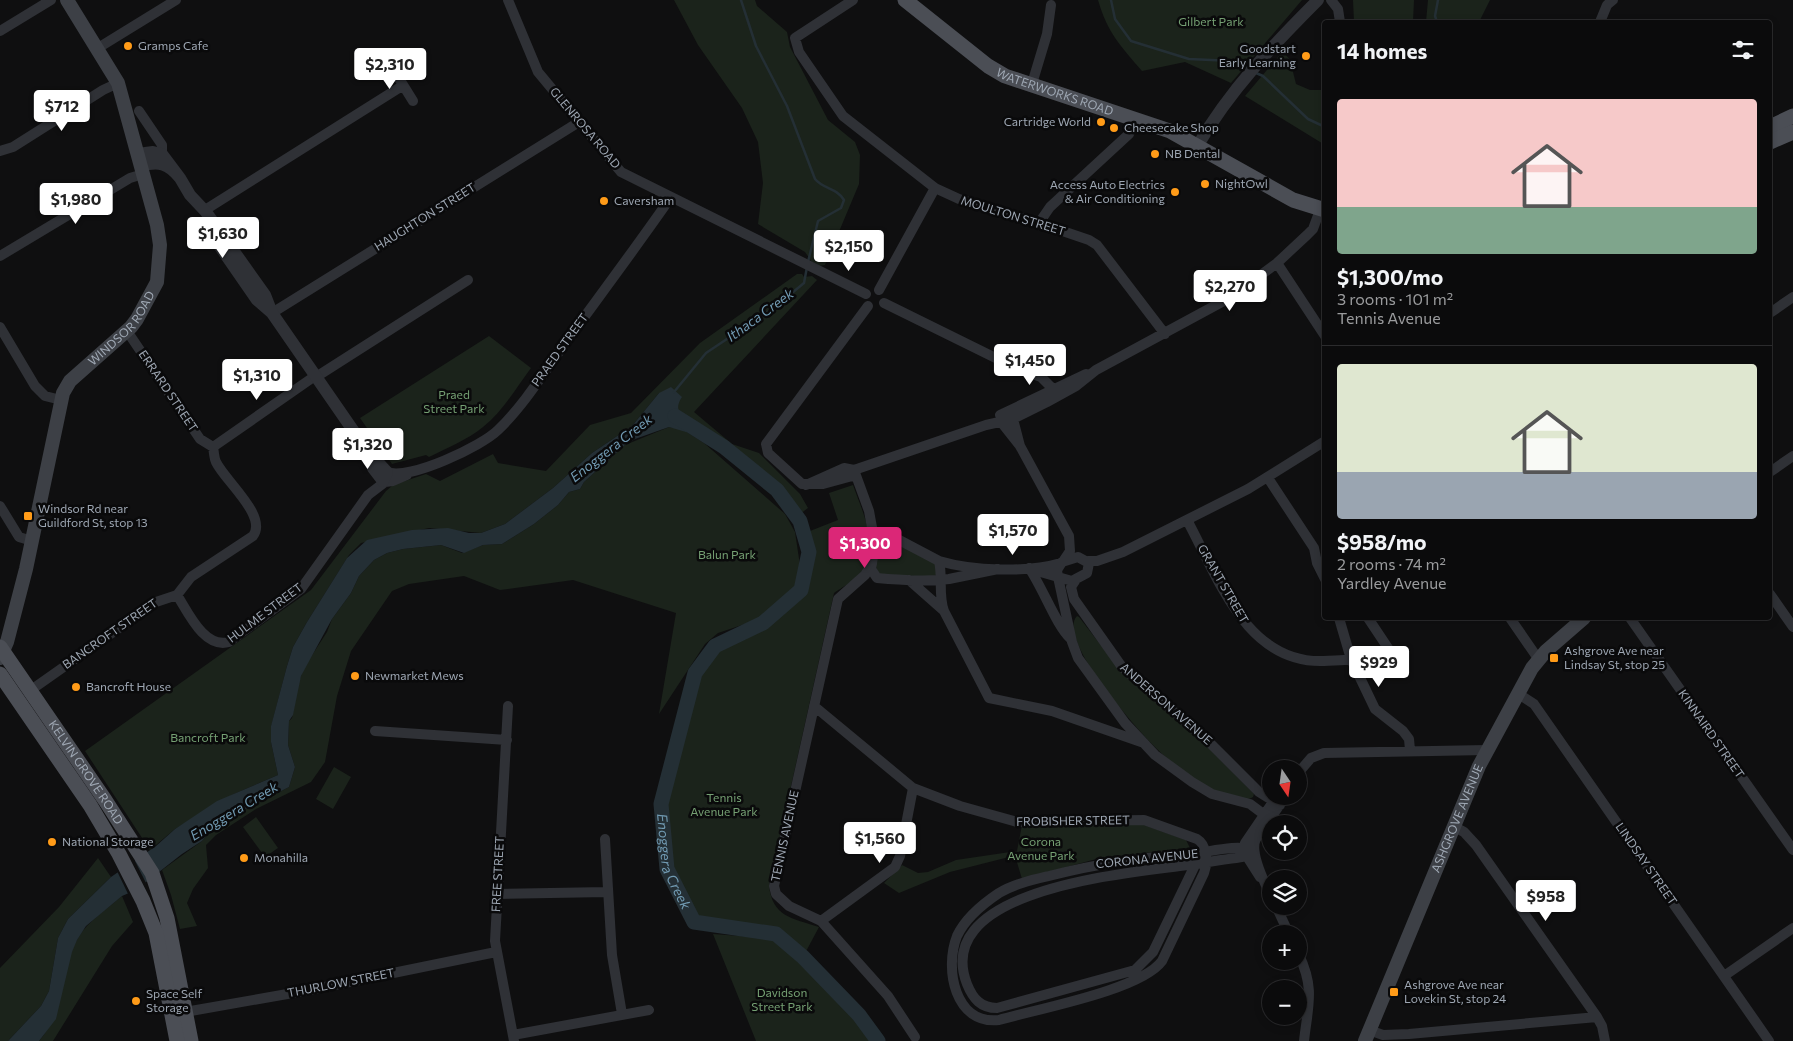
<!DOCTYPE html>
<html lang="en">
<head>
<meta charset="utf-8">
<style>
  :root { --surface:#0b0b0c; --page:#141415; --text:#f1f3f6; --muted:#9a9b9d; --line:#2b2b2d; --accent:#db2777 }
  body { margin:0; font-family:Commissioner,sans-serif; background:var(--page); color:var(--text); height:100vh; display:flex; flex-direction:column; font-size:19px; white-space:nowrap }
  * { box-sizing:border-box; margin:0 }
  p { font-size:16px; color:var(--muted) }
  .icon { flex:none; width:28px; height:28px; fill:none; stroke:currentColor; stroke-width:2; stroke-linecap:round; stroke-linejoin:round }
  .map { position:relative; flex:1; overflow:hidden }
  .drawer { position:absolute; left:1322px; top:20px; width:450px; height:600px; display:flex; flex-direction:column; background:var(--surface); border-radius:5px; box-shadow:0 2px 8px #0003,0 0 0 1px var(--line) }
  .drawer>* { flex:none }
  .needle { width:32px; rotate:167deg }
  .controls { position:absolute; left:1262px; top:760px; display:grid; gap:10px }
  .controls a { display:grid; place-items:center; width:45px; height:45px; border-radius:50%; background:var(--surface); box-shadow:0 2px 8px #0003,0 0 0 1px var(--line); font-size:25px }
  .price { position:absolute; translate:-50% -42px; padding:0 11px; border-radius:5px; background:#fff; color:#222; font-size:16px; line-height:32px; filter:drop-shadow(0 1px 2px #0008) }
  .price::after { content:''; position:absolute; left:50%; top:30px; width:15px; height:11px; margin-left:-8px; background:inherit; clip-path:polygon(0 0,100% 0,50% 100%) }
  .price.selected { background:var(--accent); color:#fff }
  ul { padding:0; list-style:none }
  li { display:grid; align-content:center; gap:10px; height:265px; padding:0 15px }
  li+li { border-top:1px solid var(--line) }
  li span { display:grid; place-items:center; height:155px; border-radius:5px; color:#555 }
  li>.icon { margin-inline-start:auto }
  span .icon { width:90px; height:90px; fill:#fffc; stroke-width:1 }
  li b { font-size:21px }
  h2 { display:flex; justify-content:space-between; align-items:center; height:60px; padding:0 15px; font-size:21px }
  .map>svg:first-child { display:block }
  .green { fill:#1b231b }
  .water { fill:#242f35 }
  .pier { fill:#0f0f10 }
  .lines { fill:none; stroke-linecap:round; stroke-linejoin:round }
  .stream { stroke:#242f35; stroke-width:2.5 }
  .river { stroke:#242f35; stroke-width:15 }
  .minor { stroke:#2f3136; stroke-width:10 }
  .tertiary { stroke:#2f3136; stroke-width:12 }
  .secondary { stroke:#3d4046; stroke-width:14 }
  .primary { stroke:#4b4e55; stroke-width:15 }
  .poi-dot { fill:#ff9b18; stroke:#0a0a0b; stroke-width:2 }
  .labels { text-anchor:middle; stroke-width:5; stroke-linejoin:round; paint-order:stroke }
  .park-label { font-size:12px; fill:#75a073; stroke:#0a0a0b }
  .poi-label { font-size:12px; fill:#9ea7b3; stroke:#0a0a0b; text-anchor:start }
  .street-label { font-size:12px; fill:#9ea7b3; stroke:#0a0a0b }
  .water-label { font-size:14px; font-style:italic; fill:#719ab2; stroke:#0a0a0b }
</style>
</head>
<body>
<div class="map">
<svg width="1793" height="1041" viewBox="0 0 1793 1041">
  <rect width="100%" height="100%" fill="#0f0f10"/>
  <!-- green -->
  <path class="green" d="M674 0H755L757 6 787 32 790 47 828 120 855 142 860 155 859 184 825 265 819 266 812 262 805 252 758 224 763 183 758 142 742 108 698 45Z
    M1098 0H1302L1231 83 1185 62 1142 71C1120 45 1108 34 1098 0Z
    M1353 0H1414L1413 22H1354Z
    M1428 0H1490L1479 22H1426Z
    M1283 51 1290 60 1296 84 1310 90H1325V145L1245 96Z
    M797 274H802L804 277 812 276 817 280 694 412 732 444 759 453 800 494 808 508 800 514C768 473 725 448 683 418L678 411V403L659 393 632 426 592 453 553 488 505 524 481 533 429 528 361 543 349 555 307 622 293 647 287 666 271 727V742L278 775 234 794 175 829 150 850 85 751 311 590 386 491 393 485 426 474 440 481 493 454 498 463 546 471 590 425 631 413 700 343Z
    M489 336 531 368C516 388 503 411 483 427 467 440 447 448 429 457L426 455 392 464 360 418Z
    M669 427 682 429 704 443 785 514 795 532 801 572 795 590 788 596 754 621 718 633 705 644 659 714 676 613 573 580 500 590 464 576 409 584 392 591 351 651 337 696 325 762 311 782 256 809 216 835 206 845 208 868 193 889 187 903 197 926 180 929 171 895 162 870 202 841 218 821 246 809 289 787 295 767 288 745 289 721 292 718 299 681 305 666 327 632 332 619 351 593 359 576 374 560 387 553 403 549 441 545 462 553 483 545 502 544 534 524 558 505 569 492 580 489 584 482 625 445Z
    M853 485C862 511 882 550 859 575 853 582 842 587 834 593L769 885C772 917 792 918 819 927L803 957 776 934 694 922 667 869 661 804 695 673 715 646 763 623 801 590 809 552 800 521 810 531 838 520 829 493Z
    M882 536 936 564 937 574 933 577 877 574C875 562 875 546 882 536Z
    M1077 616 1079 617 1113 661 1176 715 1254 794 1253 797C1247 801 1241 798 1235 797 1223 794 1207 789 1196 781 1181 770 1163 756 1150 742 1134 725 1056 638 1077 616Z
    M334 767 351 777 333 809 316 799Z
    M256 817 278 848 265 857 243 827Z
    M1141 824 1186 840 1190 848 1100 858 1022 879 1016 859 1009 857 950 872 899 893 884 883 902 865 918 873 928 872 956 860 1017 851 1022 825Z
    M98 858 111 877 68 919 58 938 49 991 41 1006 8 1041H0V968L59 907Z
    M122 896 133 922 112 946 53 1041H39C64 1012 59 970 78 938 88 921 107 909 122 896Z
    M713 934 779 939 851 1015 870 1041H756Z"/>
  <!-- water -->
  <path class="water" d="M671 387 682 397C673 410 681 417 692 425L686 432 669 427 635 439 625 445 584 482 580 489 569 492 558 505 534 524 502 544 483 545 464 553 441 545 403 549 387 553 374 560 359 576 351 593 332 619 301 676 293 715 289 721 288 745 295 767 289 787 246 809 218 821 202 841 182 854 136 890 122 896 86 926 77 940 72 952 56 1019 39 1041H8L41 1006 49 991 58 938 68 919 111 877 156 846 175 829 217 801 278 775 271 742V726L287 666 293 647 307 622 347 558 367 540 412 530 448 528 469 533H481L505 524 553 488 592 453 632 426 659 393Z"/>
  <!-- pier -->
  <path class="pier" d="M134 859 147 885 129 896 117 871Z"/>
  <g class="lines">
    <!-- stream -->
    <path class="stream" d="M741 0 756 46 787 106 815 179C823 189 837 188 844 200L841 208 818 221 808 262
      M1111 0 1115 19 1131 41 1189 59 1233 61 1247 68
      M1437 22 1435 16 1438 0
      M1256 73 1263 76 1308 119 1325 127
      M674 392 706 353 775 307 804 283 807 267"/>
    <!-- river -->
    <path class="river" id="s1" d="M675 416 724 447 777 490 800 521 809 552 801 590 763 623 715 646 695 673 661 804 667 869 694 922 776 934 803 957 859 1015 878 1041"/>
    <!-- minor -->
    <path class="minor" d="M508 0 538 72 621 172 866 294
      M853 0 795 38 799 52 843 116 935 188 959 199 1039 223 1089 240 1097 245 1165 334
      M1331 0 1338 9 1340 22
      M1600 22 1607 5 1613 0
      M0 31 51 0
      M98 48 176 0
      M390 64 413 101
      M1031 87 1047 34 1051 5
      M139 111 162 145V154
      M0 151 13 147 103 90 118 83
      M205 210 402 86
      M1039 223 1050 207 1129 134 1136 118
      M0 256 130 178 143 174
      M1277 263 1325 336
      M879 290 935 188
      M884 303 1018 369 1041 377 1053 389V398
      M272 313 579 122
      M1770 313 1793 297
      M0 327 35 386 45 396 61 400
      M316 377 468 280
      M1000 415 1086 374
      M1020 446 1001 422 1004 413 1013 419 1020 446 1069 536 1070 551 1064 560
      M213 447 315 376
      M854 470 869 511 875 544
      M387 472C409 481 482 446 498 430 524 405 545 371 566 342 601 294 637 246 671 197
      M1770 472 1793 456
      M856 475 823 484H802L768 453 766 444 868 306
      M1268 478 1314 548 1317 563 1325 579
      M806 485 844 468 854 470 986 425 1013 419 1047 402 1076 386 1096 370 1231 297 1277 263 1307 235 1313 229 1320 210
      M0 506 19 537 32 541
      M1187 520C1218 577 1246 664 1324 661 1333 660 1342 661 1351 659
      M1078 557 1089 563 1087 573 1072 581 1058 577 1057 570 1062 562Z
      M939 561C973 571 1027 573 1061 563
      M1088 561H1097L1123 552 1248 489 1325 441
      M872 564 865 575 838 599 774 886 776 894 789 906 821 921 888 996 915 1037
      M1029 568C1043 588 1056 625 1070 638
      M998 569 949 579C926 582 901 580 877 578L871 569 876 539 884 532 939 561C943 578 938 595 944 611L989 698 1052 711 1144 743
      M1030 569 1058 577
      M1058 577 1072 642 1078 658 1125 723 1155 755 1192 782 1212 794 1250 804 1270 819
      M909 580 943 610
      M1075 581 1071 587 1074 599 1122 667 1210 743 1259 792 1280 805
      M1770 594 1793 627
      M177 595C188 612 204 649 229 642L301 589 368 495 385 482 393 481 407 475
      M1339 618 1351 659 1375 709 1403 731 1409 739 1410 750
      M1368 618 1400 666
      M1510 618 1539 660
      M1630 618 1793 850
      M31 690 156 602 177 595 191 577 253 536C268 516 225 481 216 462 214 458 214 452 213 447L200 439 127 331
      M1517 693 1534 704 1769 1041
      M508 706 495 941 514 1041
      M814 706 913 788 960 806 1017 822 1144 820 1197 839C1207 845 1208 862 1204 873L1162 961C1141 990 1037 1009 999 1020 955 1025 944 969 957 936 965 919 984 903 999 893 1014 884 1032 880 1049 876 1100 863 1139 858 1191 854 1210 852 1236 844 1253 850
      M375 731 507 740
      M1299 772 1311 758 1324 753 1487 750
      M1453 826 1464 832 1476 845 1597 1017 1602 1026 1605 1041
      M605 839 612 955 622 1014
      M1205 853 1197 861 1153 952 1135 970 997 1008C981 1008 973 999 967 984 930 888 1131 873 1187 865 1203 863 1220 860 1236 858L1247 856 1253 850
      M1260 877 1246 855 1245 843 1277 796
      M497 894 607 892
      M1271 897C1265 883 1249 852 1256 839L1286 796
      M1276 906 1289 934
      M821 921 895 867 900 856 913 788
      M1299 955C1315 989 1308 1005 1304 1041
      M1724 976 1793 928
      M185 1012 310 990 496 952
      M1369 1030 1383 1035 1409 1034 1597 1017
      M513 1035 649 1010"/>
    <!-- tertiary -->
    <path class="tertiary" d="M1198 145C1230 90 1273 45 1318 0
      M138 154 153 152 162 154 180 178C168 163 158 161 141 166
      M180 178 190 195 206 212 265 295 272 313 366 449 387 472
      M214 238 257 300 272 313
      M367 452 373 468 383 481 387 472"/>
    <!-- secondary -->
    <g class="secondary">
      <path id="s2" d="M0 658 7 642 26 569 63 393 70 381 131 327 137 319 157 282 160 245 157 225 118 83 67 0"/>
      <path id="s3" d="M1365 1041 1479 766 1532 668 1546 651 1584 618"/>
    </g>
    <!-- primary -->
    <g class="primary">
      <path id="s4" d="M905 0 988 66 1005 76 1170 131 1293 200 1325 210"/>
      <path d="M1770 127 1793 116"/>
      <path d="M1770 142 1793 132"/>
      <path id="s5" d="M0 647 105 800 152 873 167 918 191 1041"/>
      <path d="M0 674 90 805 119 854 143 901 156 933 177 1041"/>
    </g>
  </g>
  <!-- markers -->
  <g class="poi-dot">
    <circle cx="128" cy="46" r="5"/>
    <circle cx="1306" cy="56" r="5"/>
    <circle cx="1101" cy="122" r="5"/>
    <circle cx="1114" cy="128" r="5"/>
    <circle cx="1155" cy="154" r="5"/>
    <circle cx="1205" cy="184" r="5"/>
    <circle cx="1175" cy="192" r="5"/>
    <circle cx="604" cy="201" r="5"/>
    <rect x="23" y="511" width="10" height="10" rx="2.5"/>
    <rect x="1549" y="653" width="10" height="10" rx="2.5"/>
    <circle cx="355" cy="676" r="5"/>
    <circle cx="76" cy="687" r="5"/>
    <circle cx="52" cy="842" r="5"/>
    <circle cx="244" cy="858" r="5"/>
    <rect x="1389" y="987" width="10" height="10" rx="2.5"/>
    <circle cx="136" cy="1001" r="5"/>
  </g>
  <g class="labels">
    <!-- park labels -->
    <g class="park-label">
      <text x="1211" y="26">Gilbert Park</text>
      <text x="454" y="399">Praed<tspan x="454" dy="14">Street Park</tspan></text>
      <text x="727" y="559">Balun Park</text>
      <text x="208" y="742">Bancroft Park</text>
      <text x="724" y="802">Tennis<tspan x="724" dy="14">Avenue Park</tspan></text>
      <text x="1041" y="846">Corona<tspan x="1041" dy="14">Avenue Park</tspan></text>
      <text x="782" y="997">Davidson<tspan x="782" dy="14">Street Park</tspan></text>
    </g>
    <!-- poi labels -->
    <g class="poi-label">
      <text x="138" y="50">Gramps Cafe</text>
      <text x="1296" y="53" text-anchor="end">Goodstart<tspan x="1296" dy="14">Early Learning</tspan></text>
      <text x="1091" y="126" text-anchor="end">Cartridge World</text>
      <text x="1124" y="132">Cheesecake Shop</text>
      <text x="1165" y="158">NB Dental</text>
      <text x="1215" y="188">NightOwl</text>
      <text x="1165" y="189" text-anchor="end">Access Auto Electrics<tspan x="1165" dy="14">&amp; Air Conditioning</tspan></text>
      <text x="614" y="205">Caversham</text>
      <text x="38" y="513">Windsor Rd near<tspan x="38" dy="14">Guildford St, stop 13</tspan></text>
      <text x="1564" y="655">Ashgrove Ave near<tspan x="1564" dy="14">Lindsay St, stop 25</tspan></text>
      <text x="365" y="680">Newmarket Mews</text>
      <text x="86" y="691">Bancroft House</text>
      <text x="62" y="846">National Storage</text>
      <text x="254" y="862">Monahilla</text>
      <text x="1404" y="989">Ashgrove Ave near<tspan x="1404" dy="14">Lovekin St, stop 24</tspan></text>
      <text x="146" y="998">Space Self<tspan x="146" dy="14">Storage</tspan></text>
    </g>
    <!-- street labels -->
    <g class="street-label">
      <text dy="4" stroke="none"><textPath href="#s4" startOffset="178">WATERWORKS ROAD</textPath></text>
      <text transform="translate(585 128) rotate(50)" y="4">GLENROSA ROAD</text>
      <text transform="translate(1013 216) rotate(17)" y="4">MOULTON STREET</text>
      <text transform="translate(425 217) rotate(-32)" y="4">HAUGHTON STREET</text>
      <text dy="4" stroke="none"><textPath href="#s2" startOffset="361">WINDSOR ROAD</textPath></text>
      <text transform="translate(560 350) rotate(-54)" y="4">PRAED STREET</text>
      <text transform="translate(168 391) rotate(56)" y="4">ERRARD STREET</text>
      <text transform="translate(1223 584) rotate(60)" y="4">GRANT STREET</text>
      <text transform="translate(265 613) rotate(-37)" y="4">HULME STREET</text>
      <text transform="translate(110 634) rotate(-35)" y="4">BANCROFT STREET</text>
      <text transform="translate(1166 704) rotate(41)" y="4">ANDERSON AVENUE</text>
      <text transform="translate(1711 734) rotate(55)" y="4">KINNAIRD STREET</text>
      <text dy="4" stroke="none"><textPath href="#s5" startOffset="152">KELVIN GROVE ROAD</textPath></text>
      <text dy="4" stroke="none"><textPath href="#s3" startOffset="241">ASHGROVE AVENUE</textPath></text>
      <text transform="translate(1073 821) rotate(-1)" y="4">FROBISHER STREET</text>
      <text transform="translate(785 836) rotate(-78)" y="4">TENNIS AVENUE</text>
      <text transform="translate(1147 859) rotate(-6)" y="4">CORONA AVENUE</text>
      <text transform="translate(1646 864) rotate(55)" y="4">LINDSAY STREET</text>
      <text transform="translate(498 874) rotate(-87)" y="4">FREE STREET</text>
      <text transform="translate(341 983) rotate(-11)" y="4">THURLOW STREET</text>
    </g>
    <!-- water labels -->
    <g class="water-label">
      <text transform="translate(760 315) rotate(-36)" y="5">Ithaca Creek</text>
      <text transform="translate(611 448) rotate(-38)" y="5">Enoggera Creek</text>
      <text transform="translate(234 811) rotate(-31)" y="5">Enoggera Creek</text>
      <text dy="5" stroke="none"><textPath href="#s1" startOffset="568">Enoggera Creek</textPath></text>
    </g>
  </g>
</svg>
<div class="controls">
<a><svg class="needle" viewBox="-14 -14 28 28"><path d="M0-13l5 13h-10z" fill="#e53935"/><path d="M0 13l5-13h-10z" fill="#9a9b9d"/></svg></a>
<a><svg class="icon" aria-label="locate" viewBox="0 0 24 24"><circle cx="12" cy="12" r="6"/><path d="M12 2v4M12 18v4M2 12h4M18 12h4"/></svg></a>
<a><svg class="icon" aria-label="layers" viewBox="0 0 24 24"><path d="M12 4l9 5-9 5-9-5zM3 14l9 5 9-5"/></svg></a>
<a>+</a>
<a>−</a>
</div>
<b class="price" style="left:390px;top:90px">$2,310</b>
<b class="price" style="left:62px;top:132px">$712</b>
<b class="price" style="left:76px;top:225px">$1,980</b>
<b class="price" style="left:223px;top:259px">$1,630</b>
<b class="price" style="left:849px;top:272px">$2,150</b>
<b class="price" style="left:1230px;top:312px">$2,270</b>
<b class="price" style="left:1030px;top:386px">$1,450</b>
<b class="price" style="left:257px;top:401px">$1,310</b>
<b class="price" style="left:368px;top:470px">$1,320</b>
<b class="price" style="left:1013px;top:556px">$1,570</b>
<b class="price selected" style="left:865px;top:569px">$1,300</b>
<b class="price" style="left:1379px;top:688px">$929</b>
<b class="price" style="left:880px;top:864px">$1,560</b>
<b class="price" style="left:1546px;top:922px">$958</b>
<section class="drawer">
<h2>14 homes<svg class="icon" aria-label="filters" viewBox="0 0 24 24"><path d="M4 7h16M4 17h16"/><circle cx="9" cy="7" r="2"/><circle cx="15" cy="17" r="2"/></svg></h2>
<ul>
<li><span style="background:linear-gradient(#f6c9c9 70%,#7fa58c 0)"><svg class="icon" aria-label="home" viewBox="0 0 24 24"><path d="M3 11l9-7 9 7M6 9v11h12V9"/></svg></span><div><b>$1,300/mo</b><p>3 rooms · 101 m²</p><p>Tennis Avenue</p></div></li>
<li><span style="background:linear-gradient(#dfe7d0 70%,#9aa5b1 0)"><svg class="icon" aria-label="home" viewBox="0 0 24 24"><path d="M3 11l9-7 9 7M6 9v11h12V9"/></svg></span><div><b>$958/mo</b><p>2 rooms · 74 m²</p><p>Yardley Avenue</p></div></li>
</ul>
</section>
</div>
</body>
</html>
